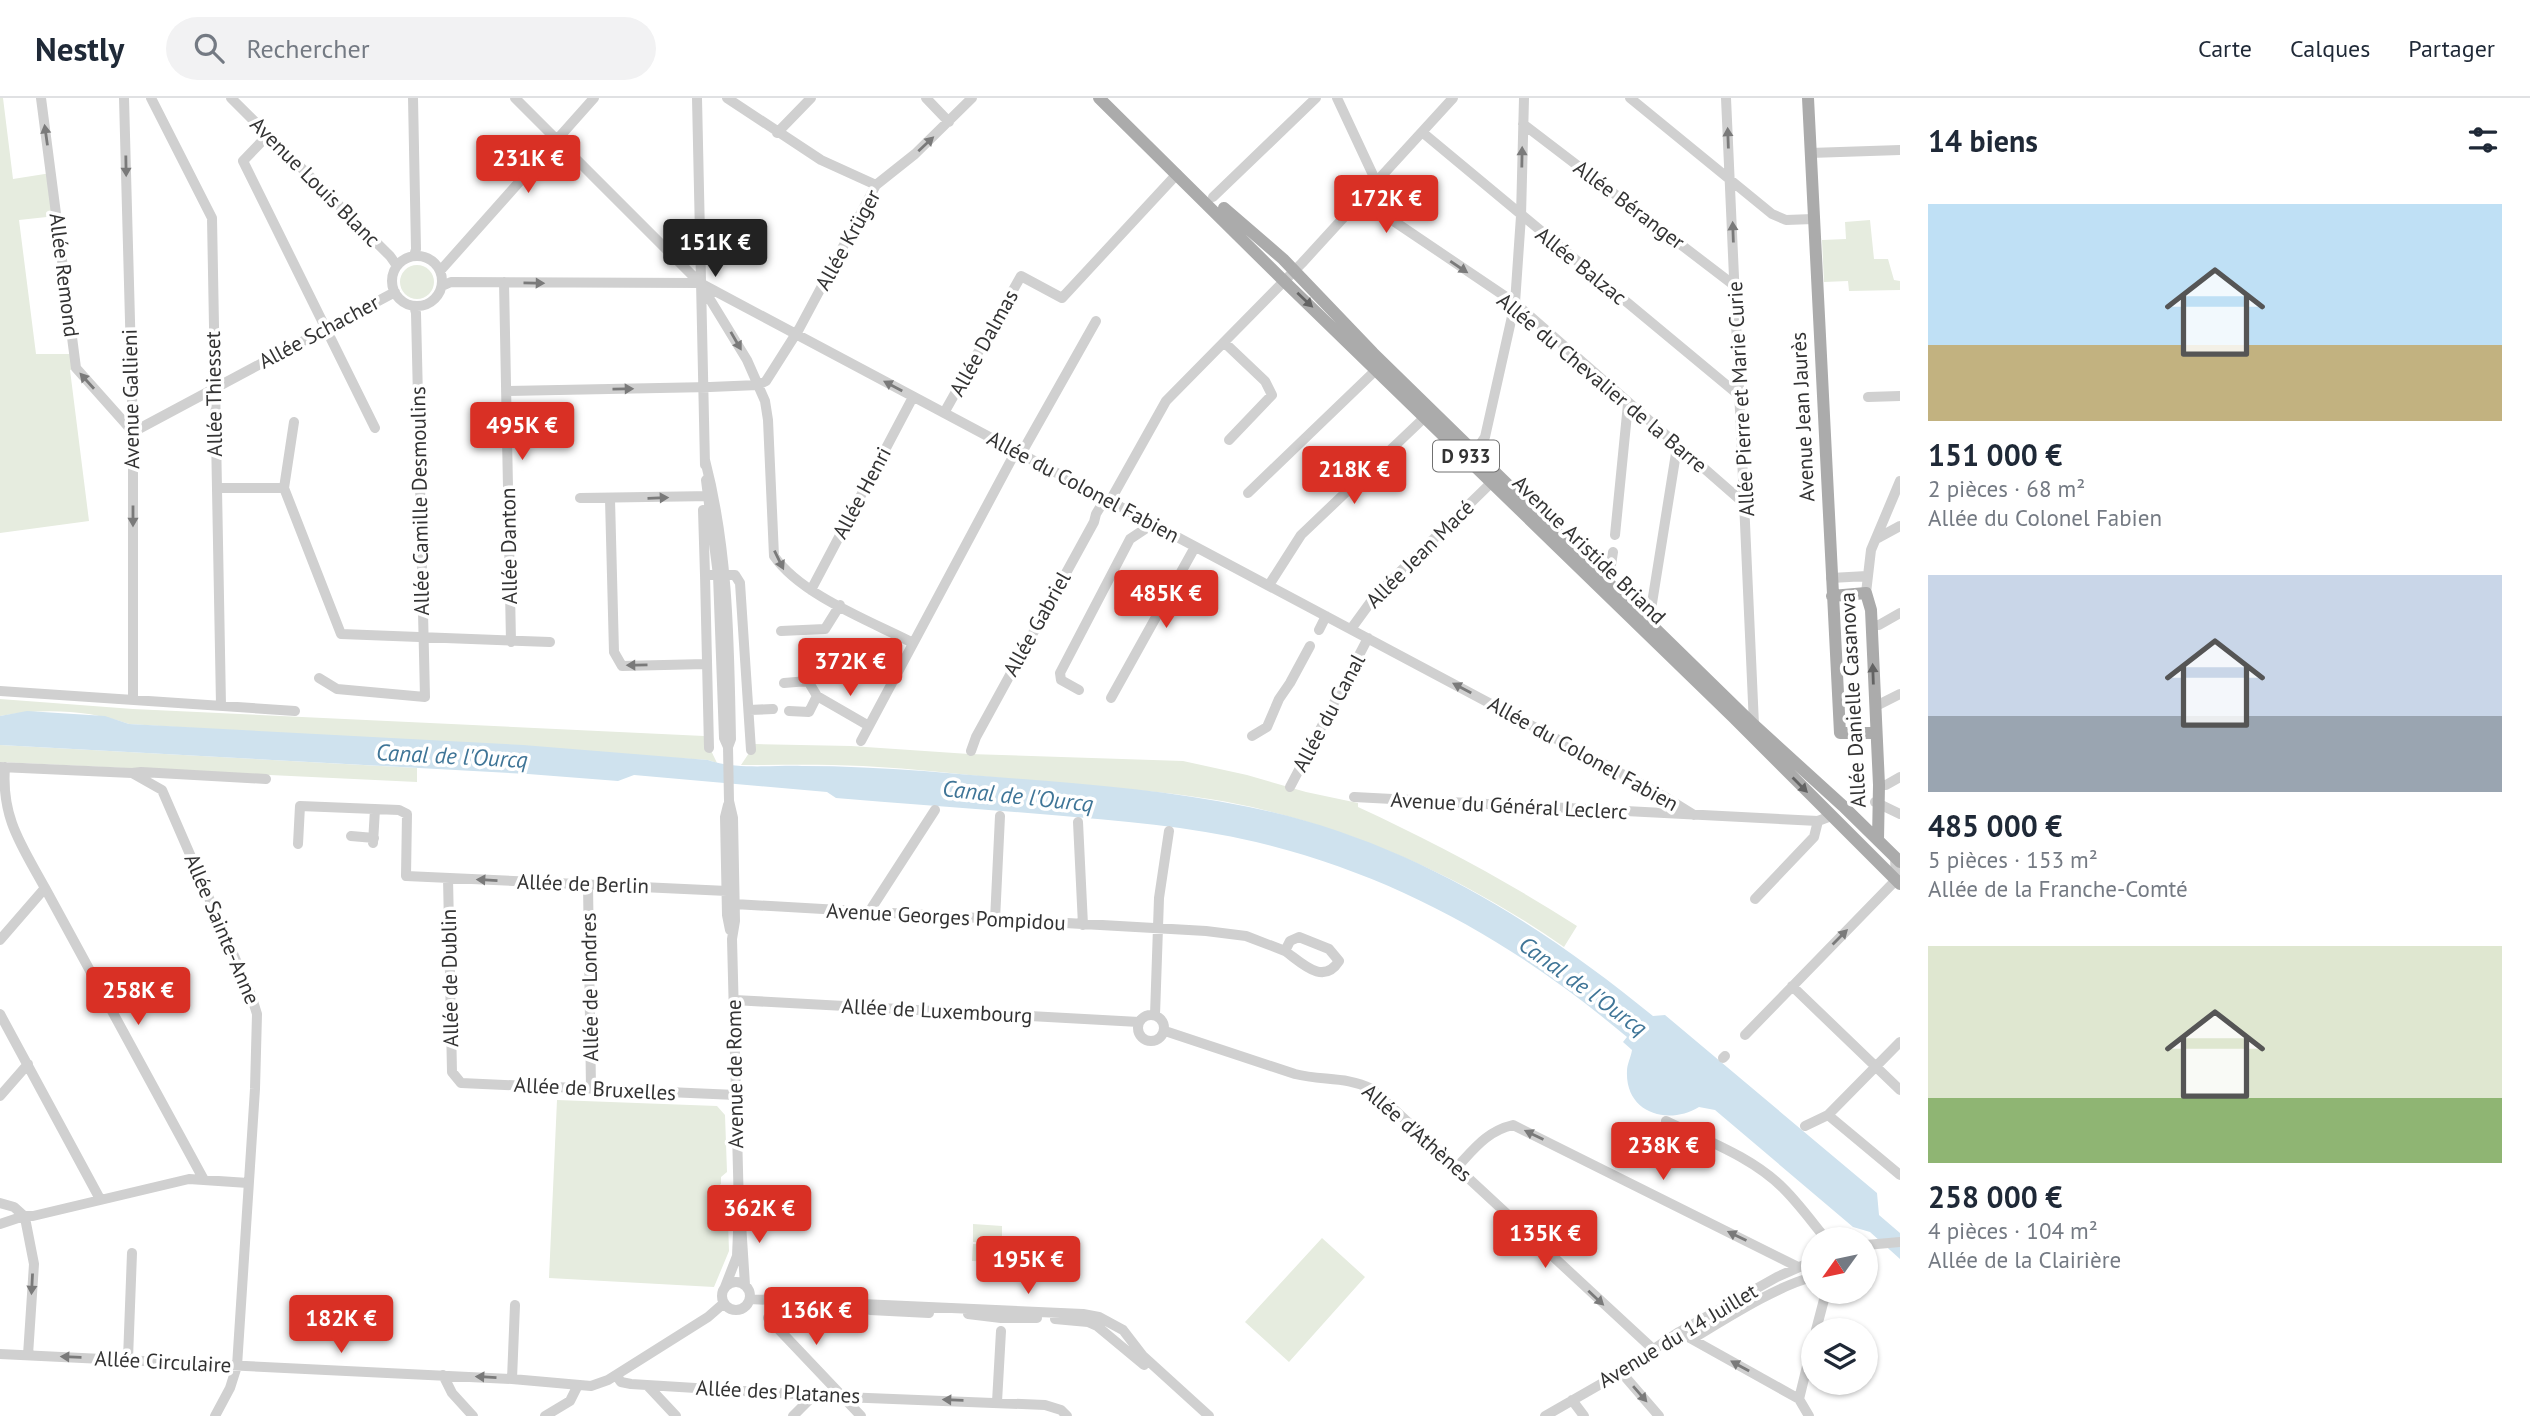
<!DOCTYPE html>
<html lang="fr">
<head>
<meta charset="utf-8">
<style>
  :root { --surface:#fff; --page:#f2f2f3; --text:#1f2937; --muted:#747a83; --line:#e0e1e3; --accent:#d93025 }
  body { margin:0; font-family:"PT Sans",sans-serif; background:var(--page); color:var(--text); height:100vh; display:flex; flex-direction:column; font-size:26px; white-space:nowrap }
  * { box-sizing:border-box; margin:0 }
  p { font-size:23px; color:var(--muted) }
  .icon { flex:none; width:38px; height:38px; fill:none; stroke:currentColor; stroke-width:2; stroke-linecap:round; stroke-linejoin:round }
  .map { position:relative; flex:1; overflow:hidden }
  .side { display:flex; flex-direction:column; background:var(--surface); width:630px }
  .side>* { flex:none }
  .needle { width:46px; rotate:237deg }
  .buttons { position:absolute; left:1801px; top:1129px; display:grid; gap:14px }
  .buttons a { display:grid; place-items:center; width:77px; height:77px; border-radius:50%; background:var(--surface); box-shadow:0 2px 5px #0004; font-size:35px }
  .price { position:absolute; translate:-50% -60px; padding:0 16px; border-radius:7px; background:var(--accent); color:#fff; font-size:23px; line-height:46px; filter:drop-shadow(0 2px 4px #0008) }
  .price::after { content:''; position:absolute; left:50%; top:42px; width:21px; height:16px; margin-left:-10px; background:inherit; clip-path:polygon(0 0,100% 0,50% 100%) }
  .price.active { background:#222; color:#fff }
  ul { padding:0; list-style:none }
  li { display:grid; align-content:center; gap:14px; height:371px; padding:0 28px }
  li span { display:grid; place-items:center; height:217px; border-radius:0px; color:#555 }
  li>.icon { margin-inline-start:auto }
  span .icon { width:126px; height:126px; fill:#fffc; stroke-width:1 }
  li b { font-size:30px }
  h2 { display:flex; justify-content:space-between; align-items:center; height:84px; padding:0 28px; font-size:30px }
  header { display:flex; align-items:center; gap:42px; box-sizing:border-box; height:98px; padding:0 35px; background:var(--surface); border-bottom:2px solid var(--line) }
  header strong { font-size:33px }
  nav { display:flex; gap:38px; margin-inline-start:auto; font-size:24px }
  .search { width:490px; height:63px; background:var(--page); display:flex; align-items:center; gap:18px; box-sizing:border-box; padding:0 24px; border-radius:38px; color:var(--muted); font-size:26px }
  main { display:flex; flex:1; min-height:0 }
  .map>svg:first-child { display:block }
  .green { fill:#e6ecdf }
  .water { fill:#cfe2ee }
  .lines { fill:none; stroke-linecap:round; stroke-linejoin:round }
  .minor { stroke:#d0d0d0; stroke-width:10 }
  .major { stroke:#ababab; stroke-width:12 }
  .oneway { fill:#7a7a7a }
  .oneway2 { fill:#636363 }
  .labels { text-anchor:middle; stroke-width:7; stroke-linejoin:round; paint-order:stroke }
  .shield { fill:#fff; stroke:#707070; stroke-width:2 }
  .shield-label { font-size:19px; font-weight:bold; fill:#333 }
  .street-label { font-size:21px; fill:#333; stroke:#fff }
  .water-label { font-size:23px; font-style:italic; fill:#3f7597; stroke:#fff }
</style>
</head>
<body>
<header>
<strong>Nestly</strong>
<div class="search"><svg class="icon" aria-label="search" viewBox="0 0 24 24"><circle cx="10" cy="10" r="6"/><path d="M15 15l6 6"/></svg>Rechercher</div>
<nav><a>Carte</a><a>Calques</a><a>Partager</a></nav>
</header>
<main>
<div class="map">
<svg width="1900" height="1318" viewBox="0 0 1900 1318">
  <rect width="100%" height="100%" fill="#fff"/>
  <!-- green -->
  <path class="green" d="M0 0H3L13 81 51 75 56 118 19 122 36 256H74L76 270 70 272 89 423 0 435Z
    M1870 122 1874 161H1888L1894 182 1900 183V192L1849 193 1848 183 1824 184 1822 142 1846 141 1845 124Z
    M400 184a17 17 0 1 1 34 0a17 17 0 1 1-34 0Z
    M0 601 133 611 704 638 717 665 708 662 129 626C89 612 42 610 0 618Z
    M755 646 851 648 969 656 1183 663 1247 677 1306 694 1358 705V709C1434 744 1507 783 1577 828L1564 849C1470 783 1364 735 1252 709 1180 693 1105 690 1032 683 975 678 919 671 863 668 822 666 782 667 741 667Z
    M0 647 417 670V684L0 664Z
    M557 1002 717 1008 725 1017 727 1074 721 1079V1086L714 1091V1106L720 1112V1119L728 1123 729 1153 714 1189 549 1180Z
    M973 1126 1002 1128V1145L973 1144Z
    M1322 1140 1365 1179 1289 1264 1245 1224Z
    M973 1146 1001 1147V1164L972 1163Z"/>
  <!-- water -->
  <path class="water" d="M27 613 105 618 129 626 523 647 708 662C736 672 773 667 802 668 843 668 883 670 924 673 1032 683 1142 687 1249 709 1402 740 1533 820 1653 918L1665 917 1877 1095 1879 1117 1900 1135V1161L1870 1134 1853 1129 1715 1012 1699 1009C1668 1028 1625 1015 1627 973 1627 966 1631 959 1632 952L1623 944 1627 939C1516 846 1398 778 1256 744 1189 728 1120 723 1052 717 980 711 908 706 836 700L827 694 634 677 618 683 528 676 0 647V618Z"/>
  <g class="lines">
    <!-- minor -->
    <path class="minor" d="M41 0 76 270 133 334 395 194
      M124 0 133 334V602
      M151 0 212 120 221 607
      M231 0 390 158 397 168
      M413 0 416 151 414 158
      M515 0 700 185 747 262 765 303 768 322 774 458C801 497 870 523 913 545
      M697 0 705 367
      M727 0 821 62 876 87
      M926 0 949 24
      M1337 0 1395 124 1515 205 1746 407
      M1630 0 1772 116 1786 122 1813 121
      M1726 0 1754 627
      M1523 26 1735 188
      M1422 34 1741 299
      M777 35 811 0
      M268 37 243 63 375 330
      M1810 55 1900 52
      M1213 99 1316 0
      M392 183a25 25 0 1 1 50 0a25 25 0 1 1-50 0Z
      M440 173 594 0
      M504 184 511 544
      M442 188 451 184 700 185 1551 638 1665 699 1694 717
      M1225 245 1265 283 1272 297 1229 342
      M506 293 710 289 758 287 766 283 799 231 876 87 915 56 972 0
      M1868 299 1900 298
      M944 315 1021 178 1062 200 1177 76
      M1475 354 1485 339 1515 205 1521 118 1524 0
      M1021 356 1096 223
      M705 362C729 454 729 547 731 641L728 649 729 703 733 720 735 823 732 841 739 1111 737 1158 725 1189
      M706 382 718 477 724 640 728 649
      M217 390H284L341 536 550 544
      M284 390 294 324
      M1248 395 1377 271
      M580 400 713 398
      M610 401 614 554 622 568 706 566
      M1110 403 1166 303 1302 165 1453 0
      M703 412 705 477
      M1615 437 1628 306
      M1876 441 1900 428
      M1604 480 1611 467 1613 454
      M1831 480 1867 478
      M1269 487 1301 437 1425 319
      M811 492 913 299
      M1866 495 1871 452 1900 383
      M1649 524 1677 349
      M1872 527H1879L1900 515
      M1351 531 1375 498 1492 384
      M1319 532 1326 518
      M781 533 825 531 840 507
      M319 580 337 591 425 599 416 215 414 208
      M784 585 808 583 817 598 809 614 789 613
      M1079 592 1061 582 1060 575 1130 441 1145 431 1149 424
      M0 593 295 613
      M817 598 869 628
      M1111 600 1195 449
      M1876 608 1900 596
      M749 612 773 611
      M1252 638 1267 629 1279 601 1290 585 1310 548
      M861 643 1016 353
      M709 650 705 477H735L740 485 751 652
      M971 653 976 639 1094 424 1096 416 1105 401
      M0 669 132 675 162 692 251 897 257 916 255 991 237 1268 230 1290 215 1318
      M132 675 141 674 266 681
      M1879 687H1886L1900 679
      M1290 689 1368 540
      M1354 699 1818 723 1831 718
      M1875 704 1900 716
      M728 707 725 719 727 817 730 832
      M1078 724 1083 827
      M351 738 374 740
      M373 745 375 711
      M298 746 300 708 399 712 407 716 406 778 727 793 731 795V802
      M448 780 452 974 461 985 736 997
      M588 787 591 990
      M45 790 204 1082
      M1755 801 1814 739 1818 723
      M734 806 1206 833 1246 838 1285 853 1290 843 1299 839 1329 851 1339 863C1323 888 1302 865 1285 853
      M869 814 935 712
      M995 822 1000 718
      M0 842 45 790C22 748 1 720 5 669
      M1792 888 1900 992
      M734 902 1139 924
      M0 916 100 1101
      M1138 930a13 13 0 1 1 26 0a13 13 0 1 1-26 0Z
      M1155 917 1159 800 1169 733
      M1165 933 1295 976C1322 983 1346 978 1372 991L1654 1252
      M1745 937 1896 782 1895 759
      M1723 960 1725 958
      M0 998 28 966
      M1828 1017 1900 944
      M1666 1023C1705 1042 1753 1059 1784 1091 1799 1106 1812 1124 1826 1141
      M1805 1028 1828 1017 1900 1077
      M1457 1069C1474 1051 1487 1033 1513 1027L1798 1169
      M0 1105 14 1109 24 1118H33L189 1081 248 1085
      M741 1125 745 1187
      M0 1126 24 1118 26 1125 34 1166 28 1257
      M1866 1147 1900 1144
      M722 1198a14 14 0 1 1 28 0a14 14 0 1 1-28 0Z
      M750 1201 1083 1216 1099 1219 1123 1232 1143 1258 1209 1318
      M870 1212 929 1215
      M968 1216 1001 1220H1037
      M768 1220 861 1318
      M1055 1221 1088 1224 1097 1228 1144 1267
      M1816 1232 1826 1194
      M1679 1234 1799 1301
      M1692 1241C1724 1222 1778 1187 1813 1179
      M0 1256 512 1281 591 1288 608 1282 708 1219 724 1205
      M128 1261 132 1155
      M1621 1274 1659 1318
      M443 1277 452 1295 473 1318
      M616 1277 621 1284 631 1286 843 1299 1045 1307 1061 1312 1067 1318
      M512 1281 515 1207
      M647 1287 676 1318
      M1572 1302 1584 1318
      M997 1304 1001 1233
      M545 1318 570 1303 578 1287
      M793 1318 815 1296
      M1545 1318 1613 1279 1679 1234 1777 1179 1813 1163
      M1809 1318 1799 1301 1813 1244"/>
    <!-- major -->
    <path class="major" d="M1099 0 1284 183 1733 619 1900 786
      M1808 0 1840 635H1876
      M1224 110 1283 161 1373 255 1754 627 1843 708 1900 764
      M1832 498 1866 495 1871 512 1879 687 1878 742"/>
  </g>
  <!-- one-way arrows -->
  <defs><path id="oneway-solid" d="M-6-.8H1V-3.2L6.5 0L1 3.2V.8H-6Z" transform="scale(1.75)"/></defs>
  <g class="oneway">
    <use href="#oneway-solid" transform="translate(46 37) rotate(-98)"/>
    <use href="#oneway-solid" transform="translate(1728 40) rotate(-92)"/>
    <use href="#oneway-solid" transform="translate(926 46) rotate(-43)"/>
    <use href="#oneway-solid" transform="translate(1522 59) rotate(-89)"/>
    <use href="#oneway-solid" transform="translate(126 68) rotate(89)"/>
    <use href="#oneway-solid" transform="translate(1733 134) rotate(-92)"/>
    <use href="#oneway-solid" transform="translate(1459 169) rotate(34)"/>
    <use href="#oneway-solid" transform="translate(534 185) rotate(1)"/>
    <use href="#oneway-solid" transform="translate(736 243) rotate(60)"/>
    <use href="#oneway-solid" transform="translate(87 283) rotate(-132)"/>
    <use href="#oneway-solid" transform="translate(893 288) rotate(-152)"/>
    <use href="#oneway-solid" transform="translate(623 291) rotate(-1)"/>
    <use href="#oneway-solid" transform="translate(658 400) rotate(-2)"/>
    <use href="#oneway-solid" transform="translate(133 418) rotate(90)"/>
    <use href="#oneway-solid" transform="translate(779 462) rotate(64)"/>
    <use href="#oneway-solid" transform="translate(637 567) rotate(179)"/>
    <use href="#oneway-solid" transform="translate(1462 590) rotate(-152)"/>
    <use href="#oneway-solid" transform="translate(487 782) rotate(-177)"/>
    <use href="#oneway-solid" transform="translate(1840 839) rotate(-45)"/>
    <use href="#oneway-solid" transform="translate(1534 1037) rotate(-154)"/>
    <use href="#oneway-solid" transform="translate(1737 1138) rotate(-154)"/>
    <use href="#oneway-solid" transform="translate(32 1186) rotate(93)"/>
    <use href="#oneway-solid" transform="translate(1596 1200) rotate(43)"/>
    <use href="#oneway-solid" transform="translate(71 1259) rotate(-178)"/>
    <use href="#oneway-solid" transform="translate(1740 1268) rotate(-151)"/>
    <use href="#oneway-solid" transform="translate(486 1279) rotate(-177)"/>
    <use href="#oneway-solid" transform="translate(1640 1296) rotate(49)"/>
    <use href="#oneway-solid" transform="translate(953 1302) rotate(-178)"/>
  </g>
  <g class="oneway2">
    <use href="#oneway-solid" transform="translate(1305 202) rotate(43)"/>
    <use href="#oneway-solid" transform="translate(1873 576) rotate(-92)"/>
    <use href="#oneway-solid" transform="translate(1800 687) rotate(45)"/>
  </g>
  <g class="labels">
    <!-- shield labels -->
    <rect class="shield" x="1433" y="342.5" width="66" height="31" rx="5"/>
    <g class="shield-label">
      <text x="1466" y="365">D 933</text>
    </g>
    <!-- street labels -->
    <g class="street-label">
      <text transform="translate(315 84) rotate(45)" y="7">Avenue Louis Blanc</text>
      <text transform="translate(1629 107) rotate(37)" y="7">Allée Béranger</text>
      <text transform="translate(848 142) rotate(-61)" y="7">Allée Krüger</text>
      <text transform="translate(1581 168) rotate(39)" y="7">Allée Balzac</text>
      <text transform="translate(64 177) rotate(83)" y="7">Allée Remond</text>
      <text transform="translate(319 234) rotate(-28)" y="7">Allée Schacher</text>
      <text transform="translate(984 245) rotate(-61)" y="7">Allée Dalmas</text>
      <text transform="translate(1602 285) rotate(40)" y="7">Allée du Chevalier de la Barre</text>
      <text transform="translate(214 296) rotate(-91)" y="7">Allée Thiesset</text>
      <text transform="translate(131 301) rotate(-91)" y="7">Avenue Gallieni</text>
      <text transform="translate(1741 301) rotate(-93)" y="7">Allée Pierre et Marie Curie</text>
      <text transform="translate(1803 319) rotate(-93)" y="7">Avenue Jean Jaurès</text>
      <text transform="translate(1083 389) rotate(28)" y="7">Allée du Colonel Fabien</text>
      <text transform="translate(862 395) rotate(-62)" y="7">Allée Henri</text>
      <text transform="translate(420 403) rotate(-91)" y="7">Allée Camille Desmoulins</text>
      <text transform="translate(509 448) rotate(-91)" y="7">Allée Danton</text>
      <text transform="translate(1589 452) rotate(44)" y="7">Avenue Aristide Briand</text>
      <text transform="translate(1420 456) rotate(-45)" y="7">Allée Jean Macé</text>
      <text transform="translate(1037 526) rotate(-61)" y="7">Allée Gabriel</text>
      <text transform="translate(1853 602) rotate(-93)" y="7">Allée Danielle Casanova</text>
      <text transform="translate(1329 615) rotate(-62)" y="7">Allée du Canal</text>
      <text transform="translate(1583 656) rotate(29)" y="7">Allée du Colonel Fabien</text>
      <text transform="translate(1509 708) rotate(3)" y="7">Avenue du Général Leclerc</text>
      <text transform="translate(583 786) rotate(2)" y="7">Allée de Berlin</text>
      <text transform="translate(946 819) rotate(3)" y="7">Avenue Georges Pompidou</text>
      <text transform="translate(222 831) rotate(67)" y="7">Allée Sainte-Anne</text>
      <text transform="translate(450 880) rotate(-91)" y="7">Allée de Dublin</text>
      <text transform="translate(590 889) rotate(-91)" y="7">Allée de Londres</text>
      <text transform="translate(937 913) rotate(3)" y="7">Allée de Luxembourg</text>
      <text transform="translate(735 976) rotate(-91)" y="7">Avenue de Rome</text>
      <text transform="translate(595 991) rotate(3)" y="7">Allée de Bruxelles</text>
      <text transform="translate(1417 1035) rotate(41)" y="7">Allée d'Athènes</text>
      <text transform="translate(1678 1238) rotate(-31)" y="7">Avenue du 14 Juillet</text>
      <text transform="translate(163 1264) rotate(3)" y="7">Allée Circulaire</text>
      <text transform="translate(778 1294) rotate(3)" y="7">Allée des Platanes</text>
    </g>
    <!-- water labels -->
    <g class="water-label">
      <text transform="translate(452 658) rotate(3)" y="8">Canal de l'Ourcq</text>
      <text transform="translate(1018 698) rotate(6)" y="8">Canal de l'Ourcq</text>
      <text transform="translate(1583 888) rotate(36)" y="8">Canal de l'Ourcq</text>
    </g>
  </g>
</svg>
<div class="buttons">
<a><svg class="needle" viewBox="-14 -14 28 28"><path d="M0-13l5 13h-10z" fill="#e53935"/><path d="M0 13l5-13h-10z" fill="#747a83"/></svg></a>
<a><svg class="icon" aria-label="layers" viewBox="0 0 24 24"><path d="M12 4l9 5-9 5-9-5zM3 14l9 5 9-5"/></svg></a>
</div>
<b class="price" style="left:528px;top:97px">231K €</b>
<b class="price" style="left:1386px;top:137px">172K €</b>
<b class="price active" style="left:715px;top:181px">151K €</b>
<b class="price" style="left:522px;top:364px">495K €</b>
<b class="price" style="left:1354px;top:408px">218K €</b>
<b class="price" style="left:1166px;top:532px">485K €</b>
<b class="price" style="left:850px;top:600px">372K €</b>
<b class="price" style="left:138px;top:929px">258K €</b>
<b class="price" style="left:1663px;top:1084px">238K €</b>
<b class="price" style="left:759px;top:1147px">362K €</b>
<b class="price" style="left:1545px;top:1172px">135K €</b>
<b class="price" style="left:1028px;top:1198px">195K €</b>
<b class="price" style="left:816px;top:1249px">136K €</b>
<b class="price" style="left:341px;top:1257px">182K €</b>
</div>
<section class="side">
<h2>14 biens<svg class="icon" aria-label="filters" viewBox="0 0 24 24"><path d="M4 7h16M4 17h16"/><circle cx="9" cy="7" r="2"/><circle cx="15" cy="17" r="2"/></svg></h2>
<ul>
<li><span style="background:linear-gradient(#bfe0f5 65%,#c2b280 0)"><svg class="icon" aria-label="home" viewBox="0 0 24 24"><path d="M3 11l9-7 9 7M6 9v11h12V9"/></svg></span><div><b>151 000 €</b><p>2 pièces · 68 m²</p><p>Allée du Colonel Fabien</p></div></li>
<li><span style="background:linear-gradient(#c9d6e8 65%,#9aa5b1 0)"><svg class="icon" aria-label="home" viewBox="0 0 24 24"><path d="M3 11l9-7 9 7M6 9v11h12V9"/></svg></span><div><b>485 000 €</b><p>5 pièces · 153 m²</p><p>Allée de la Franche-Comté</p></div></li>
<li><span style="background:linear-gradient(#dfe7d0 70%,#8fb573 0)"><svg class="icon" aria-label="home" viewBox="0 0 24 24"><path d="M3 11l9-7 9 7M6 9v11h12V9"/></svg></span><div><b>258 000 €</b><p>4 pièces · 104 m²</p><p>Allée de la Clairière</p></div></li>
</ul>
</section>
</main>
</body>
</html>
